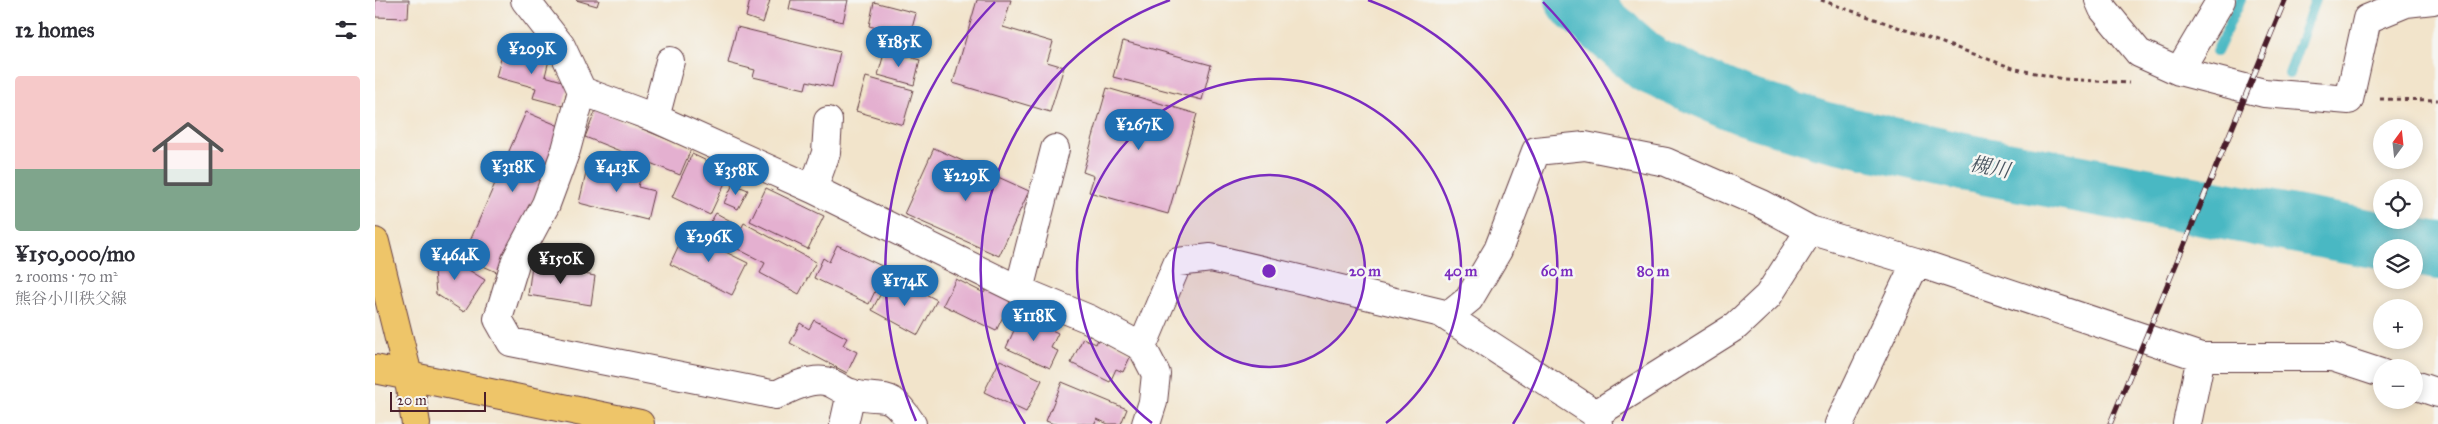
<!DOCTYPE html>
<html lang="en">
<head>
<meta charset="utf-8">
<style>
  :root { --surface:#fff; --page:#f7f7f7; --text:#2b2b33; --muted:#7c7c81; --line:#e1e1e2; --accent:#1f6fb2 }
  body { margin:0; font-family:"IM FELL Great Primer","Noto Serif JP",serif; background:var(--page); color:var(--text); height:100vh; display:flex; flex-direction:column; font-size:19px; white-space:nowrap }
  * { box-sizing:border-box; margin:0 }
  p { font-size:16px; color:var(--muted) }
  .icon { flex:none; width:28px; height:28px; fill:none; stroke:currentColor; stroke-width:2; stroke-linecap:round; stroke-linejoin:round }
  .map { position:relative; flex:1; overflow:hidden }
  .sheet { display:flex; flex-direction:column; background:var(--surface); width:375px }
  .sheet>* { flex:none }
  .needle { width:32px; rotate:15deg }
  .buttons { position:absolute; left:1998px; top:119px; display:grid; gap:10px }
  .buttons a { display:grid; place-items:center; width:50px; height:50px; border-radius:50%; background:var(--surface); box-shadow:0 2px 12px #0003; font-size:25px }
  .scale { position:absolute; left:15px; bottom:12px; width:96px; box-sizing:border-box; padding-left:5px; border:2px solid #4a1f2b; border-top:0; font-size:14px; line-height:18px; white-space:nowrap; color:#4a1f2b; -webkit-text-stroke:4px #f6f6f2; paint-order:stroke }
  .price { position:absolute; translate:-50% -42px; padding:0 11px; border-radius:18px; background:var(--accent); color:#fff; font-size:16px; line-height:32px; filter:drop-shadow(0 1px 2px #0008) }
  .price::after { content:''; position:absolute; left:50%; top:30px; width:15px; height:11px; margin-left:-8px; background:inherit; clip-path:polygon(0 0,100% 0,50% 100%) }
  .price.current { background:#222; color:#fff }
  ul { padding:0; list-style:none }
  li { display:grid; align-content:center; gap:10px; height:265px; padding:0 15px }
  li+li { border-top:1px solid var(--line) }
  li span { display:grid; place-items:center; height:155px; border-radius:5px; color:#555 }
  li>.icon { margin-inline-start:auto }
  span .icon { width:90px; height:90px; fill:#fffc; stroke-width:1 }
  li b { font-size:21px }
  h2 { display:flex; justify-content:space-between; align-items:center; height:60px; padding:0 15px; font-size:21px }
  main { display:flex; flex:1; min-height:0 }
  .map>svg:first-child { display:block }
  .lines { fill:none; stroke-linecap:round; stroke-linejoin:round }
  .stream { stroke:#4ab8c3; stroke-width:10 }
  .river { stroke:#4ab8c3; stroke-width:58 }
  .building { fill:#e4b0d0 }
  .minor-casing { stroke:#633d43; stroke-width:30 }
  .major-casing { stroke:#633d43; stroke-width:30 }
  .path { stroke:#633d43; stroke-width:3; stroke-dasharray:4 4; stroke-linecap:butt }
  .minor { stroke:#fff; stroke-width:28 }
  .major { stroke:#eec569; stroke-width:28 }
  .rail-casing { stroke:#4a1f2b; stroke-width:5.5 }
  .rail { stroke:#f6f6f2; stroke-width:4; stroke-dasharray:11; stroke-linecap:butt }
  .ring { fill:none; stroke:#7b2cbf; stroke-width:2.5 }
  .labels { text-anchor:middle; stroke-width:5; stroke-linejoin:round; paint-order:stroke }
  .water-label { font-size:20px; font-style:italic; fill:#4a5560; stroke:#f6f6f2 }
  .centre { fill:#7b2cbf; stroke:#f6f6f2; stroke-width:2.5 }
  .ring-label { font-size:15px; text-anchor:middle; font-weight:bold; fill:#7b2cbf; stroke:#f6f6f2; stroke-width:5; stroke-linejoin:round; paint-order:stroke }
</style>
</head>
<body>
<main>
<section class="sheet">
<h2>12 homes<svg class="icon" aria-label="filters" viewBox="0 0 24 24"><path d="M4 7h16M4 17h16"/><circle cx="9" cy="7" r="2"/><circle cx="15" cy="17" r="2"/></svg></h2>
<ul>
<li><span style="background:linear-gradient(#f6c9c9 60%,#7fa58c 0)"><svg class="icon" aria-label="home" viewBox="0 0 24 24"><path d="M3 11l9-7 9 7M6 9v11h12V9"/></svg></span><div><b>¥150,000/mo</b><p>2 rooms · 70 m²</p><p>熊谷小川秩父線</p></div></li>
</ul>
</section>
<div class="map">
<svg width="2063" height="424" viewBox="0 0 2063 424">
  <rect width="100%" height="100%" fill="#f6f6f2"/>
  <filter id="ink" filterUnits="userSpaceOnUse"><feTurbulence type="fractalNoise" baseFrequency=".02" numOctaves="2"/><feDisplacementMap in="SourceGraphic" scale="10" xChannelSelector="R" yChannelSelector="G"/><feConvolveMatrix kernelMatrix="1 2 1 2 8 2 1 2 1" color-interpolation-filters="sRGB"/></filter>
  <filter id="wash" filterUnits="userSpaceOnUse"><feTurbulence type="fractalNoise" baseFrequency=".0096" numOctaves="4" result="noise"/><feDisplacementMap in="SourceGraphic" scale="20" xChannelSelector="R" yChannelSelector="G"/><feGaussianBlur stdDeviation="1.12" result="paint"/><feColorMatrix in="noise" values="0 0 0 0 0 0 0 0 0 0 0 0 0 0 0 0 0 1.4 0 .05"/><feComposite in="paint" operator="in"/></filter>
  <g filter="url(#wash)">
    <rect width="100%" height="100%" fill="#f2e4cb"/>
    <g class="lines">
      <!-- stream -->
      <path class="stream" d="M1841 52 1866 0
        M1914 74 1940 0"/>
      <!-- river -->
      <path class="river" d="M1199 0 1274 65 1366 105 1446 130 1588 162 2063 251"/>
    </g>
    <g id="blocks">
      <!-- building -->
      <path class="building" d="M0 0H34L33 18 0 17Z
        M201 0H224L222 6Z
        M375 0H395L388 23 371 17Z
        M416 0H473L468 22 414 9Z
        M602 0H636L628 27 678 42 672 62 689 67 675 112 578 83Z
        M499 2 541 13 535 36 494 26Z
        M362 27 465 52 457 87 432 81 430 89 378 77 380 70 353 63Z
        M748 41 836 65 827 100 738 77Z
        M136 46 175 56 170 76 194 83 188 106 158 98 161 88 121 77 127 54 134 56Z
        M510 50 545 60 539 85 503 75Z
        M491 77 538 90 528 125 481 111Z
        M732 88 822 114 793 214 714 192 719 176 708 172Z
        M221 110 316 149 305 175 210 137Z
        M151 112 189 128 126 274 88 257Z
        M559 148 654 191 624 256 529 214Z
        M317 154 355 172 335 215 297 197Z
        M253 167 267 170 263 187 279 191 272 220 204 203 212 169 250 178Z
        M358 184 373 190 363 209 349 203Z
        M391 188 449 216 433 249 375 221Z
        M341 213 363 225 352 245 329 233Z
        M369 223 441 262 424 294 385 273 390 263 357 246Z
        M310 232 373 263 357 295 295 264Z
        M462 245 511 268 494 304 439 278 448 258 454 262Z
        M57 247 110 280 89 312 61 294Z
        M157 265 220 276 216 305 153 295Z
        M581 279 609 293 612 288 636 300 621 331 568 305Z
        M527 282 562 300 543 335 497 310 511 284 522 290Z
        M646 315 683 333 676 348 683 351 675 368 631 348Z
        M439 320 472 338 468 345 482 352 472 373 415 343 425 323 434 329Z
        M724 337 757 353 748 372 741 369 735 382 696 363 708 338 721 344Z
        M625 360 667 380 651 412 609 392Z
        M687 382 752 409 746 424H733L722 419 720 424H679L671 421Z"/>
    </g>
  </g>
  <g filter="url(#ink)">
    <use href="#blocks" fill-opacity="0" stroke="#633d43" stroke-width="1"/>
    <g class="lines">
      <!-- minor casing -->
      <g class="minor-casing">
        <path id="minor" d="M150 0 186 46 207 91 191 150 171 204 141 260 123 319 136 342 401 395C415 388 435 378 450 381 459 383 467 390 475 393 511 404 511 385 537 424
          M1724 0 1728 9 1764 53 1804 71 1889 93 1974 100 1992 19 2031 3 2058 0
          M1804 71 1846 0
          M207 91 280 118 438 189 644 290 714 319 767 347 781 374 778 402 771 424
          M280 118 295 61
          M438 189 451 153 453 121
          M644 290 680 149
          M1072 317 1094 299 1123 250 1161 151 1210 146 1291 162 1387 204 1435 230 1541 262 1826 357H1957L2006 373
          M767 347 803 262 836 258 1066 313 1221 414 1223 424
          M2039 385 2063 393
          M1221 414 1361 326 1393 296 1435 230
          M469 424 476 393
          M1464 424 1541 262
          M1812 424 1826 357"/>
      </g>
      <!-- major casing -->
      <g class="major-casing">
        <path id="major" d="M0 242 33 375 41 424
          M0 369 265 424"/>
      </g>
      <!-- path -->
      <path class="path" d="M1446 0 1641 69 1688 79 1754 83
        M2005 99 2063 100"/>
      <!-- minor -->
      <use href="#minor" class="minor"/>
      <!-- major -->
      <use href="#major" class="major"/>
      <!-- rail casing -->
      <g class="rail-casing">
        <path id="rail" d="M1735 424 1910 0"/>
      </g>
      <!-- rail -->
      <use href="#rail" class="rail"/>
    </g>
  </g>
  <!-- distance rings -->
  <circle cx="894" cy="271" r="96" fill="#7b2cbf" fill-opacity=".12"/>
  <g class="ring">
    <circle cx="894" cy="271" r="96"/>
    <path d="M777 423A192 192 0 1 1 1011 423"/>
    <path d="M650 424A288 288 0 0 1 795 0M993 0A288 288 0 0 1 1138 424"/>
    <path d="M541 421A384 384 0 0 1 620 2M1168 2A384 384 0 0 1 1247 421"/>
  </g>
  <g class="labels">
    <!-- water labels -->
    <g class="water-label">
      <text transform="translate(1615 167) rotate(11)" y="7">槻川</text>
    </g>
  </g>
  <circle cx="894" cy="271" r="8" class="centre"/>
  <g class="ring-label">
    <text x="990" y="276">20 m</text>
    <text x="1086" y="276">40 m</text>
    <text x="1182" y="276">60 m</text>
    <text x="1278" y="276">80 m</text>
  </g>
</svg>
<div class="buttons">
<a><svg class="needle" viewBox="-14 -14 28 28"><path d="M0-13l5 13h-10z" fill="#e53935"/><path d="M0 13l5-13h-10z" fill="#7c7c81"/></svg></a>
<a><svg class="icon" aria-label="locate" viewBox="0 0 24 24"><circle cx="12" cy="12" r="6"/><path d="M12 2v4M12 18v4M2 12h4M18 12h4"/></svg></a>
<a><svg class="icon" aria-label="layers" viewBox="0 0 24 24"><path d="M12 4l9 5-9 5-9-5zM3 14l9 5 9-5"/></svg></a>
<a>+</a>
<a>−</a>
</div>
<div class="scale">20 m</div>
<b class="price" style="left:524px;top:68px">¥185K</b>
<b class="price" style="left:157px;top:75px">¥209K</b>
<b class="price" style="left:764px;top:151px">¥267K</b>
<b class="price" style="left:138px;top:193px">¥318K</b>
<b class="price" style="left:242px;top:193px">¥413K</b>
<b class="price" style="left:361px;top:196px">¥358K</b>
<b class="price" style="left:591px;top:202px">¥229K</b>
<b class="price" style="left:334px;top:263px">¥296K</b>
<b class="price" style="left:80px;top:281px">¥464K</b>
<b class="price current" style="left:186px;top:285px">¥150K</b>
<b class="price" style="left:530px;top:307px">¥174K</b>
<b class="price" style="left:659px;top:342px">¥118K</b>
</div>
</main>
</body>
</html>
